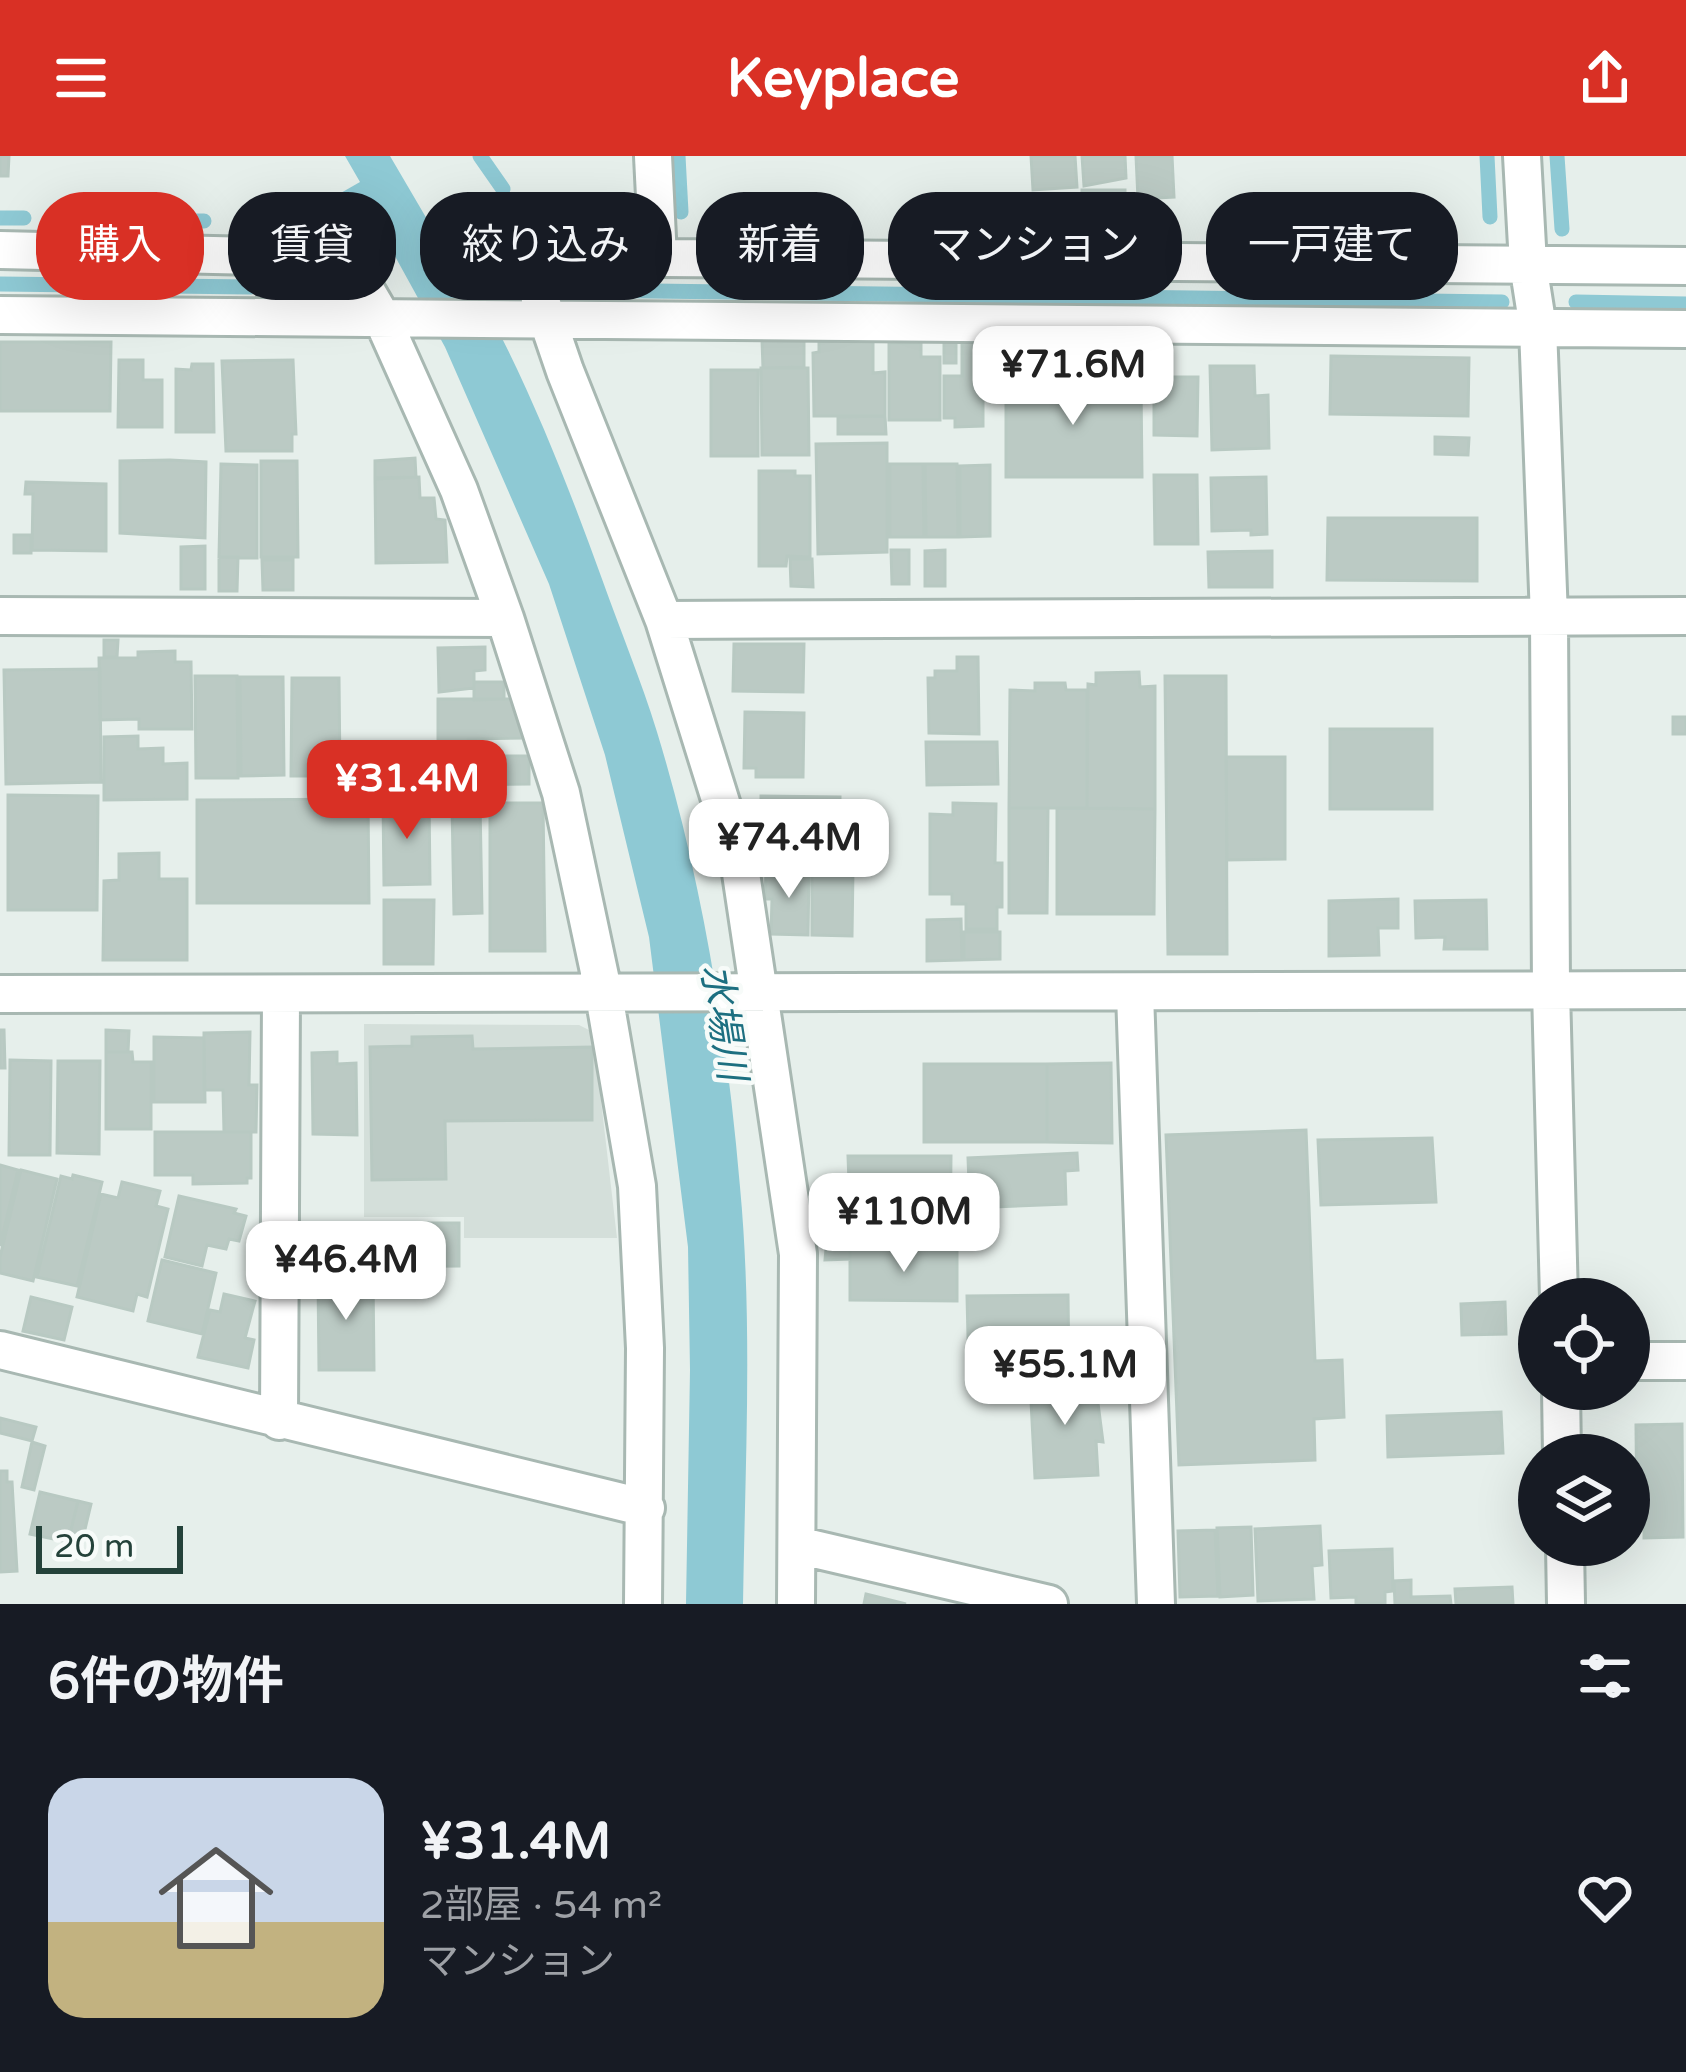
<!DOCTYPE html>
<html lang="ja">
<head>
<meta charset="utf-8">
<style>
  :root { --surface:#171b24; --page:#20242c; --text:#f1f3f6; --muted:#9ea1a6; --accent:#d93025 }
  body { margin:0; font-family:"Varela Round","Noto Sans JP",sans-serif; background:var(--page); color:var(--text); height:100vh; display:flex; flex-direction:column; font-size:45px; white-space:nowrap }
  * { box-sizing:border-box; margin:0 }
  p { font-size:39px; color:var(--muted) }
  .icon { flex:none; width:66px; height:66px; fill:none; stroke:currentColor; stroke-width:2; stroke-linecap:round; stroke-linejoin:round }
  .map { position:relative; height:1448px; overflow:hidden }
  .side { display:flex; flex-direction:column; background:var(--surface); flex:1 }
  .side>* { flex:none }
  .hud { position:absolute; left:36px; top:36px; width:1614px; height:108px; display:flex; gap:24px }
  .fabs { position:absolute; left:1518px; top:1122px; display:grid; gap:24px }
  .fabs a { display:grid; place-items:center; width:132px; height:132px; border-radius:50%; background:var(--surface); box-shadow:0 12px 48px #0002; font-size:60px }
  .scale { position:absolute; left:36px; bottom:30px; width:147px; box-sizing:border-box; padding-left:12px; border:6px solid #24423a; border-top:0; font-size:33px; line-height:42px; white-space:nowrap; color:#24423a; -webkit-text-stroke:9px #f7fbf9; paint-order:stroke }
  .price { position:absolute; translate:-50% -102px; padding:0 27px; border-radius:24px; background:#fff; color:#222; font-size:39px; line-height:78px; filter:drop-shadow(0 3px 6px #0008) }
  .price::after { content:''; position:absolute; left:50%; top:72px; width:36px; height:27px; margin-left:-18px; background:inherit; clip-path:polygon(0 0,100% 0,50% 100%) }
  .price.active { background:var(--accent); color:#fff }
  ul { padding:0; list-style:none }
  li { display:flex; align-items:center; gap:36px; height:300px; padding:0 48px }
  li span { display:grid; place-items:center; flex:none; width:336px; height:240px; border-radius:36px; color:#555 }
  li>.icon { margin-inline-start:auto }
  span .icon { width:144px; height:144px; fill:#fffc; stroke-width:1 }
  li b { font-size:51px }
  h2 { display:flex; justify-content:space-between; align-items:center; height:144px; padding:0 48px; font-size:51px }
  .chip { padding:0 42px; border-radius:48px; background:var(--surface); box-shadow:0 12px 48px #0002; font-size:42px; line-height:108px }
  .chip.active { background:var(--accent); color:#fff }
  header { display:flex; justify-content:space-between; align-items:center; height:156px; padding:0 48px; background:var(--accent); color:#fff; font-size:54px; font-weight:800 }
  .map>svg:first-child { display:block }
  .built { fill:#d4dfda }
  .water { fill:#8ec9d4 }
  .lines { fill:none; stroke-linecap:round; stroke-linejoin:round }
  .stream { stroke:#8ec9d4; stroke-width:15 }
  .building { fill:#bbcac4; stroke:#b8c9c2; stroke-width:3 }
  .minor-casing { stroke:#a8b8b2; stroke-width:42 }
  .minor { stroke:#fff; stroke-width:36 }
  .labels { text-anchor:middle; stroke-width:9; stroke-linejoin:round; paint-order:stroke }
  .water-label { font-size:39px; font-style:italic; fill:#1c6f80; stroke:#f7fbf9 }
</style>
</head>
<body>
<header><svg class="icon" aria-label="menu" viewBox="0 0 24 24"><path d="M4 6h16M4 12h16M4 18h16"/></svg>Keyplace<svg class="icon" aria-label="share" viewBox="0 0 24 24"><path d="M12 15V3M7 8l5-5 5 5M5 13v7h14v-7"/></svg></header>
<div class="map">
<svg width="1686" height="1448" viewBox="0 0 1686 1448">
  <rect width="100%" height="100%" fill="#e6efeb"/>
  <!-- built -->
  <path class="built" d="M364 868 579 869 593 876 617 1082H464V1061H364Z"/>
  <!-- water -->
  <path class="water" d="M345 0H390L431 70 474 75 478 82 462 108C520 207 563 315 602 423 620 474 641 524 657 576 702 723 727 878 740 1031 753 1169 745 1309 743 1448H686L690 1214 688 1091 649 781 605 599 549 428 445 191 364 44 341 57 332 42 360 26Z"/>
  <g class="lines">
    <!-- stream -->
    <path class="stream" d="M480 0 503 33
      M678 0 681 56
      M1487 0 1490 61
      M1557 0 1562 73
      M0 62H24
      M72 63 130 64
      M178 65H204
      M0 128 251 131
      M579 134 1502 146
      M1576 146 1686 148"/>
  </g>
  <!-- building -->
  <path class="building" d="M0 0H9L8 20H0Z
    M1031 0H1075L1077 31 1033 34Z
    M1082 0H1125L1126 22 1084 30Z
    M1136 0H1172L1174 41 1138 43Z
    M1082 34H1125V70H1081Z
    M944 182H956V207H944Z
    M804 183V211L763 212 762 184Z
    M873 184V217L885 216V260H814L813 197 819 196V185Z
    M983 185V270L955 271V262H944V220H962V186Z
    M0 186H111L110 255H0Z
    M889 187H921V201H940V264H889Z
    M1331 200 1469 202 1468 260 1330 258Z
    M1074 202V228L1141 229 1142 321H1006V229H1050L1049 203Z
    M119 204H143V224H162V271H118Z
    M293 204 296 278H292V295H226L222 205Z
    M192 208H213L214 276H176V213L191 214Z
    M1210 210H1254L1255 240 1268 239 1269 292 1212 294Z
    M761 212H808L809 299H762Z
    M711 214H758V300H711Z
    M1154 221H1198L1197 280 1154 279Z
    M885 260 886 278H838V261Z
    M1435 281 1469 282 1468 299 1435 298Z
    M887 287V396L818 398 816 288Z
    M415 302 416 321 375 322V305Z
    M170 304 206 306 205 382 120 377V305Z
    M261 305H297L298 401H261Z
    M221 308 257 309V402L219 401Z
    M890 308H923L924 381H890Z
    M925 308H957L958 381H926Z
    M990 309V380L960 381V310Z
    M759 315H795V320H810V401L787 400 786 410H759Z
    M1154 319H1197L1198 388H1155Z
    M419 321 420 342H434L436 363 445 364 447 406 376 407 375 323Z
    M1266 321 1267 378 1251 379V374L1212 375 1211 322Z
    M26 326 106 328V395L32 394 33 338H25Z
    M1328 362H1477V425L1327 424Z
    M14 379H31V397H14Z
    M205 390V433H181V391Z
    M891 394H909V428H892Z
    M945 394V430H925V395Z
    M1272 395V431H1209L1208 396Z
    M219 401H238L237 435H219Z
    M790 403H812L813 431 791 430Z
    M262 404H293V434H263Z
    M104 484H118L117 501H104Z
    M734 488H804L803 536 733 535Z
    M485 491V514L474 515V532L439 536 438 492Z
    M175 495V506H191L192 573H139V563L100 564 99 502H138V496Z
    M957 501H978L979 578 929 577 928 522H935V515H957Z
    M100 513 101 626 6 628 4 514Z
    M1139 516 1140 531 1155 530V653L1087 652 1088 528 1096 529V517Z
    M195 520H237L238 622H196Z
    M1165 520H1226L1227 798H1168Z
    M240 521H283L284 619 241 620Z
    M292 522H339L340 620H291Z
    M474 526H504V543L474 544Z
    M1035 527H1065L1066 534H1087V652H1009L1010 534 1035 535Z
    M438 543H511L523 582 468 583V592H438Z
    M745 556 804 557 803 621H756V612H744Z
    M1673 561H1686V578H1673Z
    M1330 573H1432V653H1330Z
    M138 580V593L163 592V608L187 607V643L104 644V581Z
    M926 586H997L998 628 927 629Z
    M437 600H529V628L437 629Z
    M1226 601H1285V703L1227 704Z
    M8 639 98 640 97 754H8Z
    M761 640 840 641 839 698H780V692H761Z
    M429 642 430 728 384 729 383 643Z
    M368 643 369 747H197V644Z
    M452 646H480L482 757 454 758Z
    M842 646H851V688L842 689Z
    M490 647H543L545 795H490Z
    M953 647 996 648 995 707H1002V751H997V773H966V748H952V738H930V658L953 659Z
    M1009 652H1048L1047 757H1009Z
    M1057 652 1155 653 1154 758H1057Z
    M159 697V723H187V804H103L104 725 119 724V698Z
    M812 712 853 713 852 780 812 779Z
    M766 714H809L808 779 771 778 772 743H765Z
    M1398 743V772H1378L1379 799 1329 800V745Z
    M384 744H434L433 808H384Z
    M1486 744 1487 793H1444L1445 781 1416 782 1415 745Z
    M961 763 962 804 927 805V764Z
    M964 776H1000V803L964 804Z
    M0 874H4L5 912H0Z
    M106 874 129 875 128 896H106Z
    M250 876 249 929H257L256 976H224L223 934H204V877Z
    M472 880 473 893 592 891V964L445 965 446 1023 372 1024 370 891 412 890V881Z
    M154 881 204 882 205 946H154Z
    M106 896H132L133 906H151V973H106Z
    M337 896V908L356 907 357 979 313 978 312 897Z
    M10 904 51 905 50 999H9Z
    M58 905H100L99 998 57 997Z
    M1111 907 1112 987 1047 986V908Z
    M924 908H1047V986H924Z
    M1306 974 1315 1205 1342 1204 1344 1261 1314 1263 1315 1304 1179 1309 1166 979Z
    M155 976H251V1022H247V1027L193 1028V1019H155Z
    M1432 982 1436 1046 1321 1049 1318 984Z
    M1077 997 1078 1014 1065 1015 1066 1048 970 1052 968 1002Z
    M848 1000H951L950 1090H834V1077H841V1026H849Z
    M0 1009 18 1014 0 1090Z
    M21 1014 57 1023 33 1125 0 1117V1101Z
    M73 1019 102 1026 77 1130 37 1121 61 1020 72 1023Z
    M122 1026 160 1035 156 1050 168 1053 147 1141 137 1138 133 1155 77 1141 101 1038 118 1042Z
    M179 1040 236 1053 234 1057 246 1060 239 1085 229 1083 226 1093 207 1089 202 1110 165 1101Z
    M348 1067H459V1110L348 1111Z
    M826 1093H850V1103L825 1104Z
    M850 1093H957V1145L850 1144Z
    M162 1104 216 1117 202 1178 148 1165Z
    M373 1120 374 1214H319L318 1121Z
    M224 1138 255 1145 245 1182 254 1184 248 1212 198 1201 210 1154 220 1156Z
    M1068 1139 1069 1219 969 1221 967 1140Z
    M31 1141 72 1151 64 1184 23 1175Z
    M1505 1146 1506 1178 1462 1179 1461 1148Z
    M1095 1224 1103 1286 1096 1285 1098 1319 1035 1322 1030 1226Z
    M1501 1256 1503 1297 1388 1301 1387 1260Z
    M0 1262 36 1271 32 1285 0 1277Z
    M1682 1268 1683 1381 1644 1382V1369L1637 1370 1636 1269Z
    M32 1286 45 1290 34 1334 22 1331Z
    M0 1315H7V1326H12L17 1415 0 1416Z
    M40 1336 78 1345 68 1386 30 1378Z
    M78 1345 91 1348 81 1390 68 1386Z
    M1320 1370 1322 1409 1312 1410 1314 1443 1258 1445 1255 1373Z
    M1251 1371 1253 1439 1220 1441 1217 1372Z
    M1215 1374 1218 1440 1180 1441 1178 1375Z
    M1392 1393 1393 1435 1385 1436V1447L1356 1448V1441L1331 1442 1329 1395Z
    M1411 1424V1441L1450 1440 1451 1448H1395L1394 1425Z
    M1512 1431 1513 1448H1456L1455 1433Z
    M866 1438 906 1448H864Z"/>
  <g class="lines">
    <!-- minor casing -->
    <g class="minor-casing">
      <path id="minor" d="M653 0 658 102
        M1522 0 1528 108 1538 172 1549 461 1551 834 1559 1143
        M0 94 347 102 381 160 459 334 505 462 561 637 604 839 637 1030 645 1192 643 1448
        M0 159 1686 173
        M0 460 505 462
        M664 464 1686 460
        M1135 837 1156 1448
        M0 838 1686 834
        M0 1194 646 1352
        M1629 1205H1686
        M1561 1233 1562 1299
        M279 1265 281 839
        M797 1389 1049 1448
        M1565 1389 1566 1448
        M796 1448 798 1098 739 704 664 464 565 215 526 101 1686 110"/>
    </g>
    <!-- minor -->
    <use href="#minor" class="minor"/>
  </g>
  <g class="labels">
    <!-- water labels -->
    <g class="water-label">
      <text transform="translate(725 866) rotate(81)" y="14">水場川</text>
    </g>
  </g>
</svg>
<div class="fabs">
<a><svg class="icon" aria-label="locate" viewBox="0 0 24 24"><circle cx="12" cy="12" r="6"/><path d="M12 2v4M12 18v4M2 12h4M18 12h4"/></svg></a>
<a><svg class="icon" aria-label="layers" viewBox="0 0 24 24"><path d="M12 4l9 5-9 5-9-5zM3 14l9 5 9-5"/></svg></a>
</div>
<div class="scale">20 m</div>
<b class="price" style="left:1073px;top:272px">¥71.6M</b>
<b class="price active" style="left:407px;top:686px">¥31.4M</b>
<b class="price" style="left:789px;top:745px">¥74.4M</b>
<b class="price" style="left:904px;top:1119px">¥110M</b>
<b class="price" style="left:346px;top:1167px">¥46.4M</b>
<b class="price" style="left:1065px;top:1272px">¥55.1M</b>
<div class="hud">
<a class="chip active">購入</a>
<a class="chip">賃貸</a>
<a class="chip">絞り込み</a>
<a class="chip">新着</a>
<a class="chip">マンション</a>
<a class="chip">一戸建て</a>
</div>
</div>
<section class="side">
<h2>6件の物件<svg class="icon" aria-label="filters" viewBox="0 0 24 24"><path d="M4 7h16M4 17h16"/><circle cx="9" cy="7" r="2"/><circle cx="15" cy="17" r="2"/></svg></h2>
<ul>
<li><span style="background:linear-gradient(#c9d6e8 60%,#c2b280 0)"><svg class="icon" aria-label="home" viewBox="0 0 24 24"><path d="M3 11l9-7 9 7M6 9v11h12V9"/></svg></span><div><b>¥31.4M</b><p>2部屋 · 54 m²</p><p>マンション</p></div><svg class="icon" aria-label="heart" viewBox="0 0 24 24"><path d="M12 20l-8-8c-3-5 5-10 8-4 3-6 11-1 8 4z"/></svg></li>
</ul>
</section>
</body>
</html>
